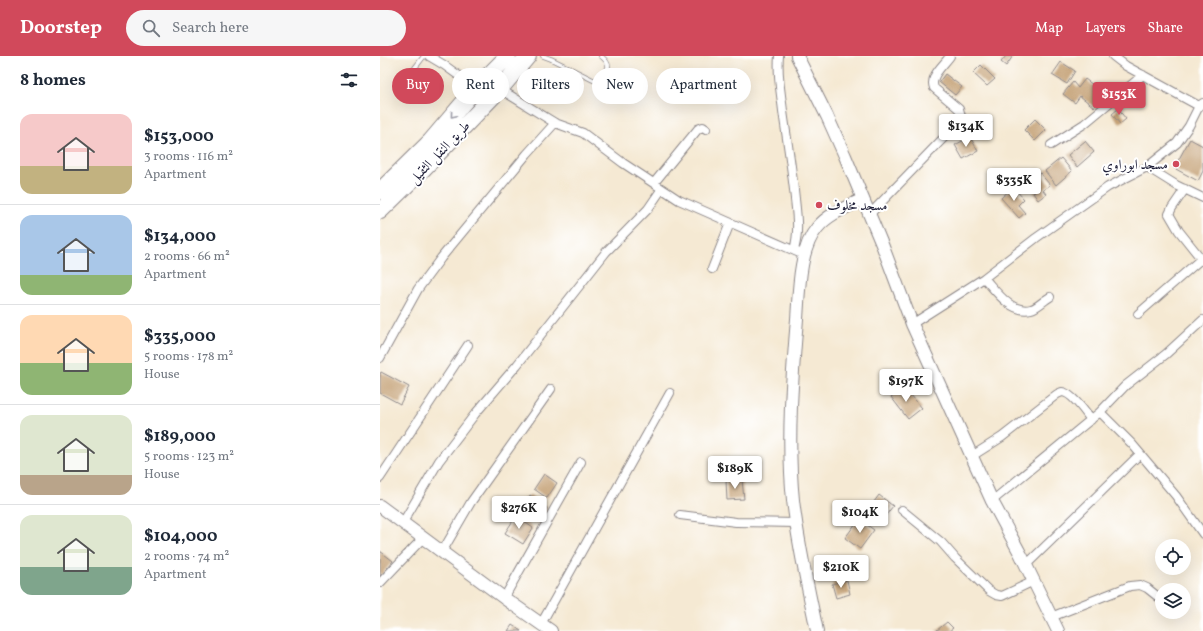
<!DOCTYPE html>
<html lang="en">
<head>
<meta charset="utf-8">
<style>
  :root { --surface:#fff; --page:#f6f6f7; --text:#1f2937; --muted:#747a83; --line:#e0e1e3; --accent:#d1495b }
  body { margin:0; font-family:Vollkorn,Amiri,serif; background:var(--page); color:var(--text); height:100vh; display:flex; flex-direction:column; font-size:15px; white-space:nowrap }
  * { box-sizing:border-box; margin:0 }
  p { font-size:13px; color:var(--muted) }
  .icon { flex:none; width:22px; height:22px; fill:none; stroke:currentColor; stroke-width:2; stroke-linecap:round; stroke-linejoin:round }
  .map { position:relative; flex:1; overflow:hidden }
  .details { display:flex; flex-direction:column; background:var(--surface); width:380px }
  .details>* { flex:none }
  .top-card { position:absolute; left:12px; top:12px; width:380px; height:36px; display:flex; gap:8px }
  .tools { position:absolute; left:775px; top:483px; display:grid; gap:8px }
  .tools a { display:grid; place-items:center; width:36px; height:36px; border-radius:50%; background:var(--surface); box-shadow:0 4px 16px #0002; font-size:20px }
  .price { position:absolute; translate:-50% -34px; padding:0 9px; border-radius:4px; background:#fff; color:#222; font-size:13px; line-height:26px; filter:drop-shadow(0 1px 2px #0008) }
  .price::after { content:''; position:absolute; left:50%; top:24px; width:12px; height:9px; margin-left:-6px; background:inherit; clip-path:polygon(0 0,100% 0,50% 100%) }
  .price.selected { background:var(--accent); color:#fff }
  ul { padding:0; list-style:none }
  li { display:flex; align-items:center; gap:12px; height:100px; padding:0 20px }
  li+li { border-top:1px solid var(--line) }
  li span { display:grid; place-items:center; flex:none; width:112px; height:80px; border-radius:12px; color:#555 }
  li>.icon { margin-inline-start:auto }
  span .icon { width:48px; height:48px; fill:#fffc; stroke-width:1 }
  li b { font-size:17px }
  h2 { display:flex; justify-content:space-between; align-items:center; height:48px; padding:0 20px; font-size:17px }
  .tag { padding:0 14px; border-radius:18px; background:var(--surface); box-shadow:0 4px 16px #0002; font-size:14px; line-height:36px }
  .tag.selected { background:var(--accent); color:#fff }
  header { display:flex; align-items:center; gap:24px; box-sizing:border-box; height:56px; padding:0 20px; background:var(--accent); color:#fff }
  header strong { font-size:19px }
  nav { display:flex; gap:22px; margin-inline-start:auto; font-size:14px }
  .search { width:280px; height:36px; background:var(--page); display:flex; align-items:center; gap:10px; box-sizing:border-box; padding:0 14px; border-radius:22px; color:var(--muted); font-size:15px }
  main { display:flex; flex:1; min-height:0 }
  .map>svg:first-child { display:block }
  .building { fill:#c5a277 }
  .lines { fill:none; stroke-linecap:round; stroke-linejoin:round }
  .lane-casing { stroke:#8c8687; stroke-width:5.5 }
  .street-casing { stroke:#8c8687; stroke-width:10 }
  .secondary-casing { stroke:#8c8687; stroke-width:14 }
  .highway-casing { stroke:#8c8687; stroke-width:18 }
  .lane { stroke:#fff; stroke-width:4 }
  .street { stroke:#fff; stroke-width:8 }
  .secondary { stroke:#fff; stroke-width:12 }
  .highway { stroke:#fff; stroke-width:16 }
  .oneway { stroke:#9c9ca7 }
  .poi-dot { fill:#d1495b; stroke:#fff; stroke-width:1.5 }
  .labels { text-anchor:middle; stroke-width:4; stroke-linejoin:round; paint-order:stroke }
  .street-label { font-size:14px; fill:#22223b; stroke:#fff }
  .poi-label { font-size:14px; fill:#22223b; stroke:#fff; text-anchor:end }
</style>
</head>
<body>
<header>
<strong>Doorstep</strong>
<div class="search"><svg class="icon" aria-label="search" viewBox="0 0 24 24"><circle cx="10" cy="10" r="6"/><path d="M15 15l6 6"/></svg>Search here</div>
<nav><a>Map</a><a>Layers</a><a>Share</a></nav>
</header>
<main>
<section class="details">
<h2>8 homes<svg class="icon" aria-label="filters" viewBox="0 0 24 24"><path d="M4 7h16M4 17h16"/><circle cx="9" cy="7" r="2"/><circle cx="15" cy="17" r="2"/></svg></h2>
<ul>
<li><span style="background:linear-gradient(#f6c9c9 65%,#c2b280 0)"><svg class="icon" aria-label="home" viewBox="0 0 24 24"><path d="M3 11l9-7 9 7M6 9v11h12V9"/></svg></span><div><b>$153,000</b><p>3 rooms · 116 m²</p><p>Apartment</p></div></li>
<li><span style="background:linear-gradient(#a9c7e8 75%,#8fb573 0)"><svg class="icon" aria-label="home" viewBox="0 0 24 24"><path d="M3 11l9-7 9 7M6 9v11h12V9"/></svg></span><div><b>$134,000</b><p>2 rooms · 66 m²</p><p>Apartment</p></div></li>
<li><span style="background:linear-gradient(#ffd9b3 60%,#8fb573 0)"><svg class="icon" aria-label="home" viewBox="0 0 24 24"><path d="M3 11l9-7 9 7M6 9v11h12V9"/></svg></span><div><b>$335,000</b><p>5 rooms · 178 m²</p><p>House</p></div></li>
<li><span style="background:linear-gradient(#dfe7d0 75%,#b9a48a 0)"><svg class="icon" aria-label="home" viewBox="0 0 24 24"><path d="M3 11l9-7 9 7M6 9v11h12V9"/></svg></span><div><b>$189,000</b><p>5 rooms · 123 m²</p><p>House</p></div></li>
<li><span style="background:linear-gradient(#dfe7d0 65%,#7fa58c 0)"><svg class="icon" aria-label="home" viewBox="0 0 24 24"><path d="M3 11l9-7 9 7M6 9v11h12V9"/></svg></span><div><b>$104,000</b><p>2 rooms · 74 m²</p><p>Apartment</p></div></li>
</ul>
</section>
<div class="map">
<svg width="823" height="575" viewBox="0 0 823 575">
  <rect width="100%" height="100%" fill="#fff"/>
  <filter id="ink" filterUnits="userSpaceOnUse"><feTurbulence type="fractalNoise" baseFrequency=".025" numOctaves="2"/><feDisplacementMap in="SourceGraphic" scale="8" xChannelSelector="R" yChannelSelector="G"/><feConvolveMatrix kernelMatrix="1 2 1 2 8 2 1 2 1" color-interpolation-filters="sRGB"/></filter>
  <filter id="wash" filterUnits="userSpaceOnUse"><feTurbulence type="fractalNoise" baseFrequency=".012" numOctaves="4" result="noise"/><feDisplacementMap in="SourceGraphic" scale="16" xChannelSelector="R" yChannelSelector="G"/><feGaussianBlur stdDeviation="0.9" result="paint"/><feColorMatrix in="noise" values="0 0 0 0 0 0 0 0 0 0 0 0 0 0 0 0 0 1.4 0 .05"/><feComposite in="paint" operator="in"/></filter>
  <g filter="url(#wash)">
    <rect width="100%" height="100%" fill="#f5e9d3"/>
    <g id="blocks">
      <!-- building -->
      <path class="building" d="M626 0H633L626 10 621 6Z
        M681 6 695 15 687 28 672 19Z
        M601 9 615 23 607 30 593 17Z
        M565 18 582 31 575 39 559 26Z
        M705 23 725 38 714 51 700 40 695 47 683 38 693 26 698 32Z
        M738 53 746 63 740 68 732 58Z
        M655 63 666 74 655 85 644 74Z
        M590 81 598 95 583 103 575 89Z
        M810 83 823 90V115L818 125 794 112Z
        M705 85 714 96 697 111 688 99Z
        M681 102 692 115 676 129 665 115Z
        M660 117 670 129 663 134 666 138 658 144 653 137 655 136 647 127 654 120 655 121Z
        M633 131 644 143 638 149 645 157 639 162 621 142Z
        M1 316 29 331 20 348 0 337V318Z
        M524 331 542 352 528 363 511 341Z
        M164 418 177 427 167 442 154 433Z
        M362 424 364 443 347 444 346 425Z
        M150 439 167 452 157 466 140 452Z
        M499 439 513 450 500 467 486 457Z
        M136 460 153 472 143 488 125 477Z
        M479 463 494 474 480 493 465 482Z
        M0 495 13 505 0 521Z
        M467 524 470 538 456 542 452 528Z
        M567 566 573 572 569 575H556Z
        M132 569 141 575H128Z"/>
    </g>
  </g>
  <g filter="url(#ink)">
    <use href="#blocks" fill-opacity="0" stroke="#8c8687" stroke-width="1"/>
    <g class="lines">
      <!-- lane casing -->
      <g class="lane-casing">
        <path id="lane" d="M163 0 171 3 213 24 220 23C228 13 233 10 221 0
          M25 25 44 0"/>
      </g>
      <!-- street casing -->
      <g class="street-casing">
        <path id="street" d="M49 0 64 9 96 32
          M399 0C397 18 401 37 403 55 407 84 412 113 415 143 417 161 419 177 414 194
          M733 0 746 10 819 50
          M120 33 175 67 203 77 243 107 299 144 424 199
          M671 89 704 68 763 19
          M767 111 796 129 823 142
          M274 127 318 73 323 71 326 73
          M805 133 792 152 789 158 799 175 823 205
          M489 159 577 68 581 60 579 53 554 32C549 20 564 9 570 0
          M332 213 350 167
          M604 222C616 235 631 258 651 253 657 252 664 244 670 241
          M758 258 821 203
          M532 268 604 222 656 182 728 131 767 111 797 87 809 70 819 50 823 47
          M0 302 38 233 61 202 147 98 175 67
          M720 356 745 330 786 298 823 264
          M592 400 622 381 676 339C677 338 682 336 682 336 691 336 706 357 711 364
          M0 422 88 289
          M612 445 720 356 752 388 796 440 823 478
          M522 454 561 486 575 502 609 535 616 539 622 540 654 525
          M300 459 356 466 416 467
          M22 468 59 405 95 358 137 309 226 196 268 153 281 134
          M62 496 91 446 171 333
          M646 509 760 398
          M0 527 43 482
          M124 542 201 406
          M671 561 750 530 760 529 767 532 782 544
          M161 568 290 337"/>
      </g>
      <!-- secondary casing -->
      <g class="secondary-casing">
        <path id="secondary" d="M417 0 447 60 465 100 503 191 532 268 612 445 641 499 678 575
          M0 450 124 542 171 575
          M437 575C428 532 418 488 413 444 407 384 412 323 417 263 419 236 419 193 437 172 448 158 467 151 483 143"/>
      </g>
      <!-- highway casing -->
      <g class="highway-casing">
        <path id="highway" d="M0 135 50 86 96 32 128 0
          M0 155 44 112 120 33 148 0"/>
      </g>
      <!-- lane -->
      <use href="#lane" class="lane"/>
      <!-- street -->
      <use href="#street" class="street"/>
      <!-- secondary -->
      <use href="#secondary" class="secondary"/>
      <!-- highway -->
      <use href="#highway" class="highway"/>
    </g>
    <!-- one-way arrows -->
    <defs><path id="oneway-chevron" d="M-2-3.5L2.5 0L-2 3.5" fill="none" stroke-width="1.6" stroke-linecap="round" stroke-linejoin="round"/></defs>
    <use class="oneway" href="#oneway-chevron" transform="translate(73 59) rotate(130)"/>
  </g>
  <!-- markers -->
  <g class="poi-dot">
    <circle cx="796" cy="108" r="4"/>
    <circle cx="439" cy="149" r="4"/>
  </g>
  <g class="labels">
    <!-- street labels -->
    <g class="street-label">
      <text transform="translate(59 96) rotate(-46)" y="5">طريق النقل الثقيل</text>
    </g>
    <!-- poi labels -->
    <g class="poi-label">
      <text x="788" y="113">مسجد ابوراوي</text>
      <text x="447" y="154" text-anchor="start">مسجد مخلوف</text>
    </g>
  </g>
</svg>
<div class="tools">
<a><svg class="icon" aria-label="locate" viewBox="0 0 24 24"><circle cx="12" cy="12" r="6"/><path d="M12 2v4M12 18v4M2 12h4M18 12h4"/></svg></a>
<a><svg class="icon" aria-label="layers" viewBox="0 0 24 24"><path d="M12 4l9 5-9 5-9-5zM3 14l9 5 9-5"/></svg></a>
</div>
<b class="price selected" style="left:739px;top:60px">$153K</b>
<b class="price" style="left:586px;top:92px">$134K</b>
<b class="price" style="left:634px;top:146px">$335K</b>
<b class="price" style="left:526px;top:347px">$197K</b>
<b class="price" style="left:355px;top:434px">$189K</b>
<b class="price" style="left:139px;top:474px">$276K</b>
<b class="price" style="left:480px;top:478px">$104K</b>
<b class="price" style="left:461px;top:533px">$210K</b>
<div class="top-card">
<a class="tag selected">Buy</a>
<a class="tag">Rent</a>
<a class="tag">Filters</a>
<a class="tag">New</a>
<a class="tag">Apartment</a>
</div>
</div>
</main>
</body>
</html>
